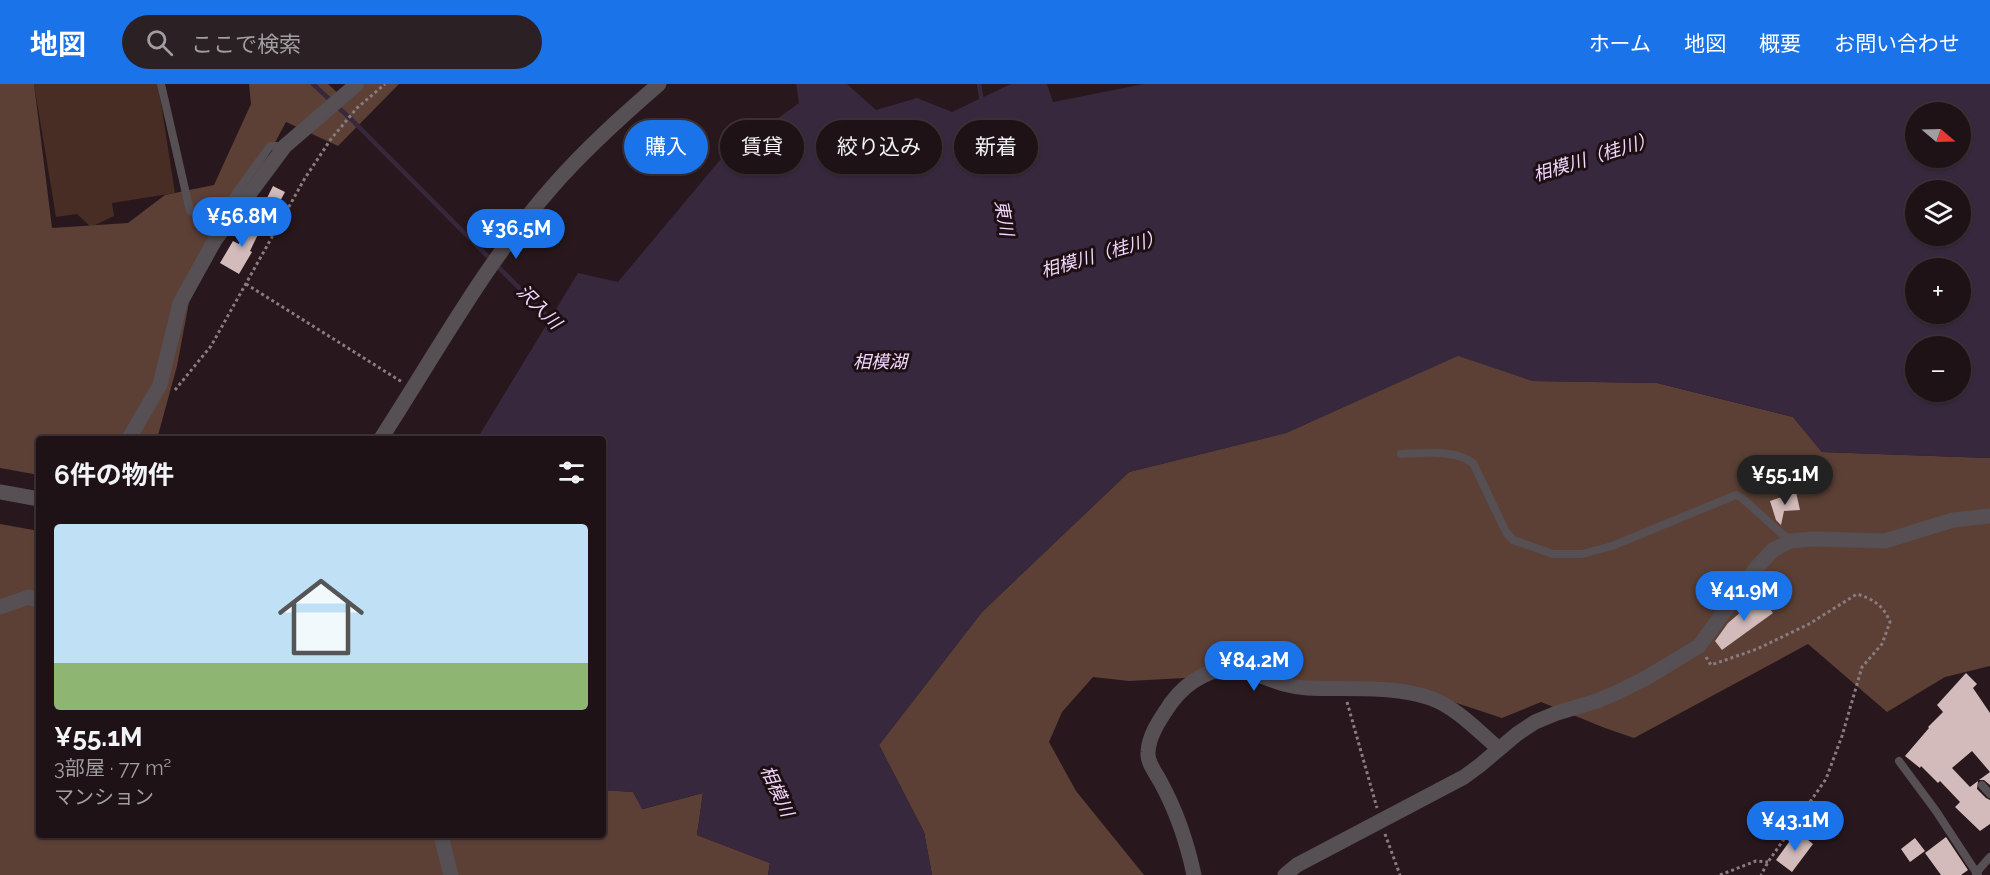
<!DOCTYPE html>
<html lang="ja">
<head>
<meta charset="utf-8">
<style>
  :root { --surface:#1e1216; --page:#2b2023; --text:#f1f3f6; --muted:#a19ea1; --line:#3c3235; --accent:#1a73e8 }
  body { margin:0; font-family:Raleway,"Noto Sans JP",sans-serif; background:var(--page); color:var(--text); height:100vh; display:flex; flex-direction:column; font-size:22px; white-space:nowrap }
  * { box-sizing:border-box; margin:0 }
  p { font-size:20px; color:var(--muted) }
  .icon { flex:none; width:33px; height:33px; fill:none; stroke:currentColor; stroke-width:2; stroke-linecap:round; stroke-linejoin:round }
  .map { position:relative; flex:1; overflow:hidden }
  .drawer { position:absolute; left:36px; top:352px; width:570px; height:402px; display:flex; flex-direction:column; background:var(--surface); border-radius:6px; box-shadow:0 2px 4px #0004,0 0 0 2px var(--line) }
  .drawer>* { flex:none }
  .banner { position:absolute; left:624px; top:36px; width:570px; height:54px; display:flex; gap:12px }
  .needle { width:39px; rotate:109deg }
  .fabs { position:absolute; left:1905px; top:18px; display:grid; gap:12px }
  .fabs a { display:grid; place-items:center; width:66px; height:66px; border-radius:50%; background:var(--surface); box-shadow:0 2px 4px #0004,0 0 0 2px var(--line); font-size:30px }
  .price { position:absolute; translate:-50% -51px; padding:0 14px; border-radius:21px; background:var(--accent); color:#fff; font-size:20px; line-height:39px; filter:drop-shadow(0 2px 3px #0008) }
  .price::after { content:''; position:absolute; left:50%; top:36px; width:18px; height:14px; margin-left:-9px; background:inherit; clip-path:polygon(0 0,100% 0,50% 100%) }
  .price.selected { background:#222; color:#fff }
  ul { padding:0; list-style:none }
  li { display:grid; align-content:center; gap:12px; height:318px; padding:0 18px }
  li span { display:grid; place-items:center; height:186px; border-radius:6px; color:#555 }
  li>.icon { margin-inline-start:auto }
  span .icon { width:108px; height:108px; fill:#fffc; stroke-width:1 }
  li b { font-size:26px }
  h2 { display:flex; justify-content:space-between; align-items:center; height:72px; padding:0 18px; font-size:26px }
  .pill { padding:0 21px; border-radius:27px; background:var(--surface); box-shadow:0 2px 4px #0004,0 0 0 2px var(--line); font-size:21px; line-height:54px }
  .pill.selected { background:var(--accent); color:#fff }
  header { display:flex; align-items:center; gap:36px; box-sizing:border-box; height:84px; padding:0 30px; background:var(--accent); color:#fff }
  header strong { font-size:28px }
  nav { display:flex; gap:33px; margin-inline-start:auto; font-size:21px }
  .search { width:420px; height:54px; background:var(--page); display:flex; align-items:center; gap:15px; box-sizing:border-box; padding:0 21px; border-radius:33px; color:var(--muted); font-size:22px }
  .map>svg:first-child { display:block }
  .green { fill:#472d23 }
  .forest { fill:#5c4035 }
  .water { fill:#37283e; fill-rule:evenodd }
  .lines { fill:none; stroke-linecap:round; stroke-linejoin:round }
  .stream { stroke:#37283e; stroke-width:4.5 }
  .building { fill:#d2bbba }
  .path { stroke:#897b7f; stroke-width:3; stroke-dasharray:3 3; stroke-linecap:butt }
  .service { stroke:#564f54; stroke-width:8 }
  .minor { stroke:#564f54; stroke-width:15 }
  .labels { text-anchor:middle; stroke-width:6; stroke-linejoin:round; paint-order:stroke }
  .water-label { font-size:18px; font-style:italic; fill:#f2d8fe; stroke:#1e0f14 }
</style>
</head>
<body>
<header>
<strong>地図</strong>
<div class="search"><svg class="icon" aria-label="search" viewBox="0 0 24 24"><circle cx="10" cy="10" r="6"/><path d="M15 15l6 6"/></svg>ここで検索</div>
<nav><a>ホーム</a><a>地図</a><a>概要</a><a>お問い合わせ</a></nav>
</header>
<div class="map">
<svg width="1990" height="791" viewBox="0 0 1990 791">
  <rect width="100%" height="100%" fill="#28181d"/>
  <!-- green -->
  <path class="green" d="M34 0H158L175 109 112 119 114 132 91 143 77 130 56 133Z"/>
  <!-- forest -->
  <path class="forest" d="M0 0H34L52 144 128 139 165 111 214 101 251 20 249 0H328L347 18 365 0H399L338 62 286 38 189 218 177 282 157 355 39 356V391L0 384Z
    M1458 271 1533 297 1657 299 1793 333 1822 368 1990 374V582L1945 593 1887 628 1808 560 1634 654 1605 644 1541 618 1502 634 1411 604 1203 593 1129 597 1093 593 1062 628 1049 658 1076 707 1144 791H932L924 748 879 661 982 528 1129 388 1286 349Z
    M0 440 39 447V752H603V706L633 708 643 725 703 709 697 751 770 779 768 791H0Z"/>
  <!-- water -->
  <path class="water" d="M796 0H847L876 26 917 14 952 28 1011 0H1047L1053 18 1144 0H1990V374L1822 368 1793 333 1657 299 1533 297 1458 272 1286 349 1129 388 982 528 879 661 924 748 932 791H768L770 779 697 751 703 709 642 725 633 708 603 706V356L477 355 578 189 618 198 720 76 799 19ZM1916 28H1960V74H1916ZM1916 106H1960V152H1916ZM1916 184H1960V230H1916ZM1916 262H1960V308H1916Z"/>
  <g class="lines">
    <!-- stream -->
    <path class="stream" d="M313 0 353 37 554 239
      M979 0 982 18"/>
  </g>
  <!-- building -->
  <path class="building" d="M273 102 285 108 277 123 265 118Z
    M252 134 263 140 250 167 252 168 239 190 220 179 233 157 239 160Z
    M1796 408 1800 426 1784 427 1781 441 1776 436 1770 417Z
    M1760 511 1773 529 1722 566 1715 557 1728 539 1741 528 1740 526Z
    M1966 589 1977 600 1973 604 1990 629V701L1984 696H1979L1990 688 1972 667 1952 684 1970 703 1978 697 1977 705 1986 714 1990 716V740L1980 747 1955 723 1960 718 1940 697 1938 699 1921 682 1920 684 1905 672 1929 644 1928 643 1943 628 1937 621Z
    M1797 747 1813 760 1792 788 1776 776Z
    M1946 753 1968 786 1961 791H1941L1925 769Z
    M1915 754 1925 767 1910 778 1901 765Z"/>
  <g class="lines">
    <!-- path -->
    <path class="path" d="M246 200 402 298
      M175 306 211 262 305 94 331 55 357 24 385 0
      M1706 573 1711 581 1757 565 1809 540 1857 510C1873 515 1884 522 1890 538L1882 560 1862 583 1842 652 1826 695 1768 778 1761 791
      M1347 618 1377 724
      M1385 750 1400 791
      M1720 791 1756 777 1768 778"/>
    <!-- service -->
    <path class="service" d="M161 0 190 127 204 133 223 127 270 62H284
      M1401 370C1423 369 1454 365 1473 379L1506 448 1513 456 1553 470H1582L1612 462 1736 411 1742 414 1790 457
      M1899 677 1936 727 1978 791
      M1982 701 1990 710
      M1976 789 1990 773"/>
    <!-- minor -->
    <path class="minor" d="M128 356 160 301 180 219 215 156 285 62 357 0
      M380 356C436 270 485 179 553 102 585 65 622 32 659 0
      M0 408 39 415
      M0 523 29 513 39 517
      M441 752 451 791
      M1194 791C1187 758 1176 726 1160 697 1155 688 1147 678 1148 668 1149 650 1161 634 1171 619 1188 596 1216 579 1246 587 1268 593 1283 603 1307 604 1346 606 1393 601 1430 614 1456 623 1478 647 1499 665
      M1285 791 1297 781 1464 693 1479 682 1517 650 1535 638 1557 629 1597 617 1618 608 1646 594 1699 562 1757 483 1773 466 1790 457 1813 455 1885 457 1953 436 1990 432"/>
  </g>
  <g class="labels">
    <!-- water labels -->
    <g class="water-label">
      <text transform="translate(1594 73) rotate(-17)" y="6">相模川（桂川）</text>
      <text transform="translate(1004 134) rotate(80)" y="6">東川</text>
      <text transform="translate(1102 170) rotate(-16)" y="6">相模川（桂川）</text>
      <text transform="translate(539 223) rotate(45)" y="6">沢入川</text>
      <text x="880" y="284">相模湖</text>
      <text transform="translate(777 707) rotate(65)" y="6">相模川</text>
    </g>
  </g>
</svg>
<div class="fabs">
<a><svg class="needle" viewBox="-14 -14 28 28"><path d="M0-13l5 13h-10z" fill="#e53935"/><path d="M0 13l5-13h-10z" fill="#a19ea1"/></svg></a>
<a><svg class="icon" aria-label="layers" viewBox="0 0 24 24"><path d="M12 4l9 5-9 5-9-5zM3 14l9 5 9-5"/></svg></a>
<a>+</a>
<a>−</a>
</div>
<b class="price" style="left:242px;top:164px">¥56.8M</b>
<b class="price" style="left:516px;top:176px">¥36.5M</b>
<b class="price selected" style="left:1785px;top:422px">¥55.1M</b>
<b class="price" style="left:1744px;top:538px">¥41.9M</b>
<b class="price" style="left:1254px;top:608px">¥84.2M</b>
<b class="price" style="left:1795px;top:768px">¥43.1M</b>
<div class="banner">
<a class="pill selected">購入</a>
<a class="pill">賃貸</a>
<a class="pill">絞り込み</a>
<a class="pill">新着</a>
</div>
<section class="drawer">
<h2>6件の物件<svg class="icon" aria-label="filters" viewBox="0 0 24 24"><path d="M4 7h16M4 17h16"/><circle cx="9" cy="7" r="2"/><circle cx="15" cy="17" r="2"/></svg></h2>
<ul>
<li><span style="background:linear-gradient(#bfe0f5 75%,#8fb573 0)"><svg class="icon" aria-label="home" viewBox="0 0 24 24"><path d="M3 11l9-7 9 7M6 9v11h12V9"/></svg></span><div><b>¥55.1M</b><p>3部屋 · 77 m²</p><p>マンション</p></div></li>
</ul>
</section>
</div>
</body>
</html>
